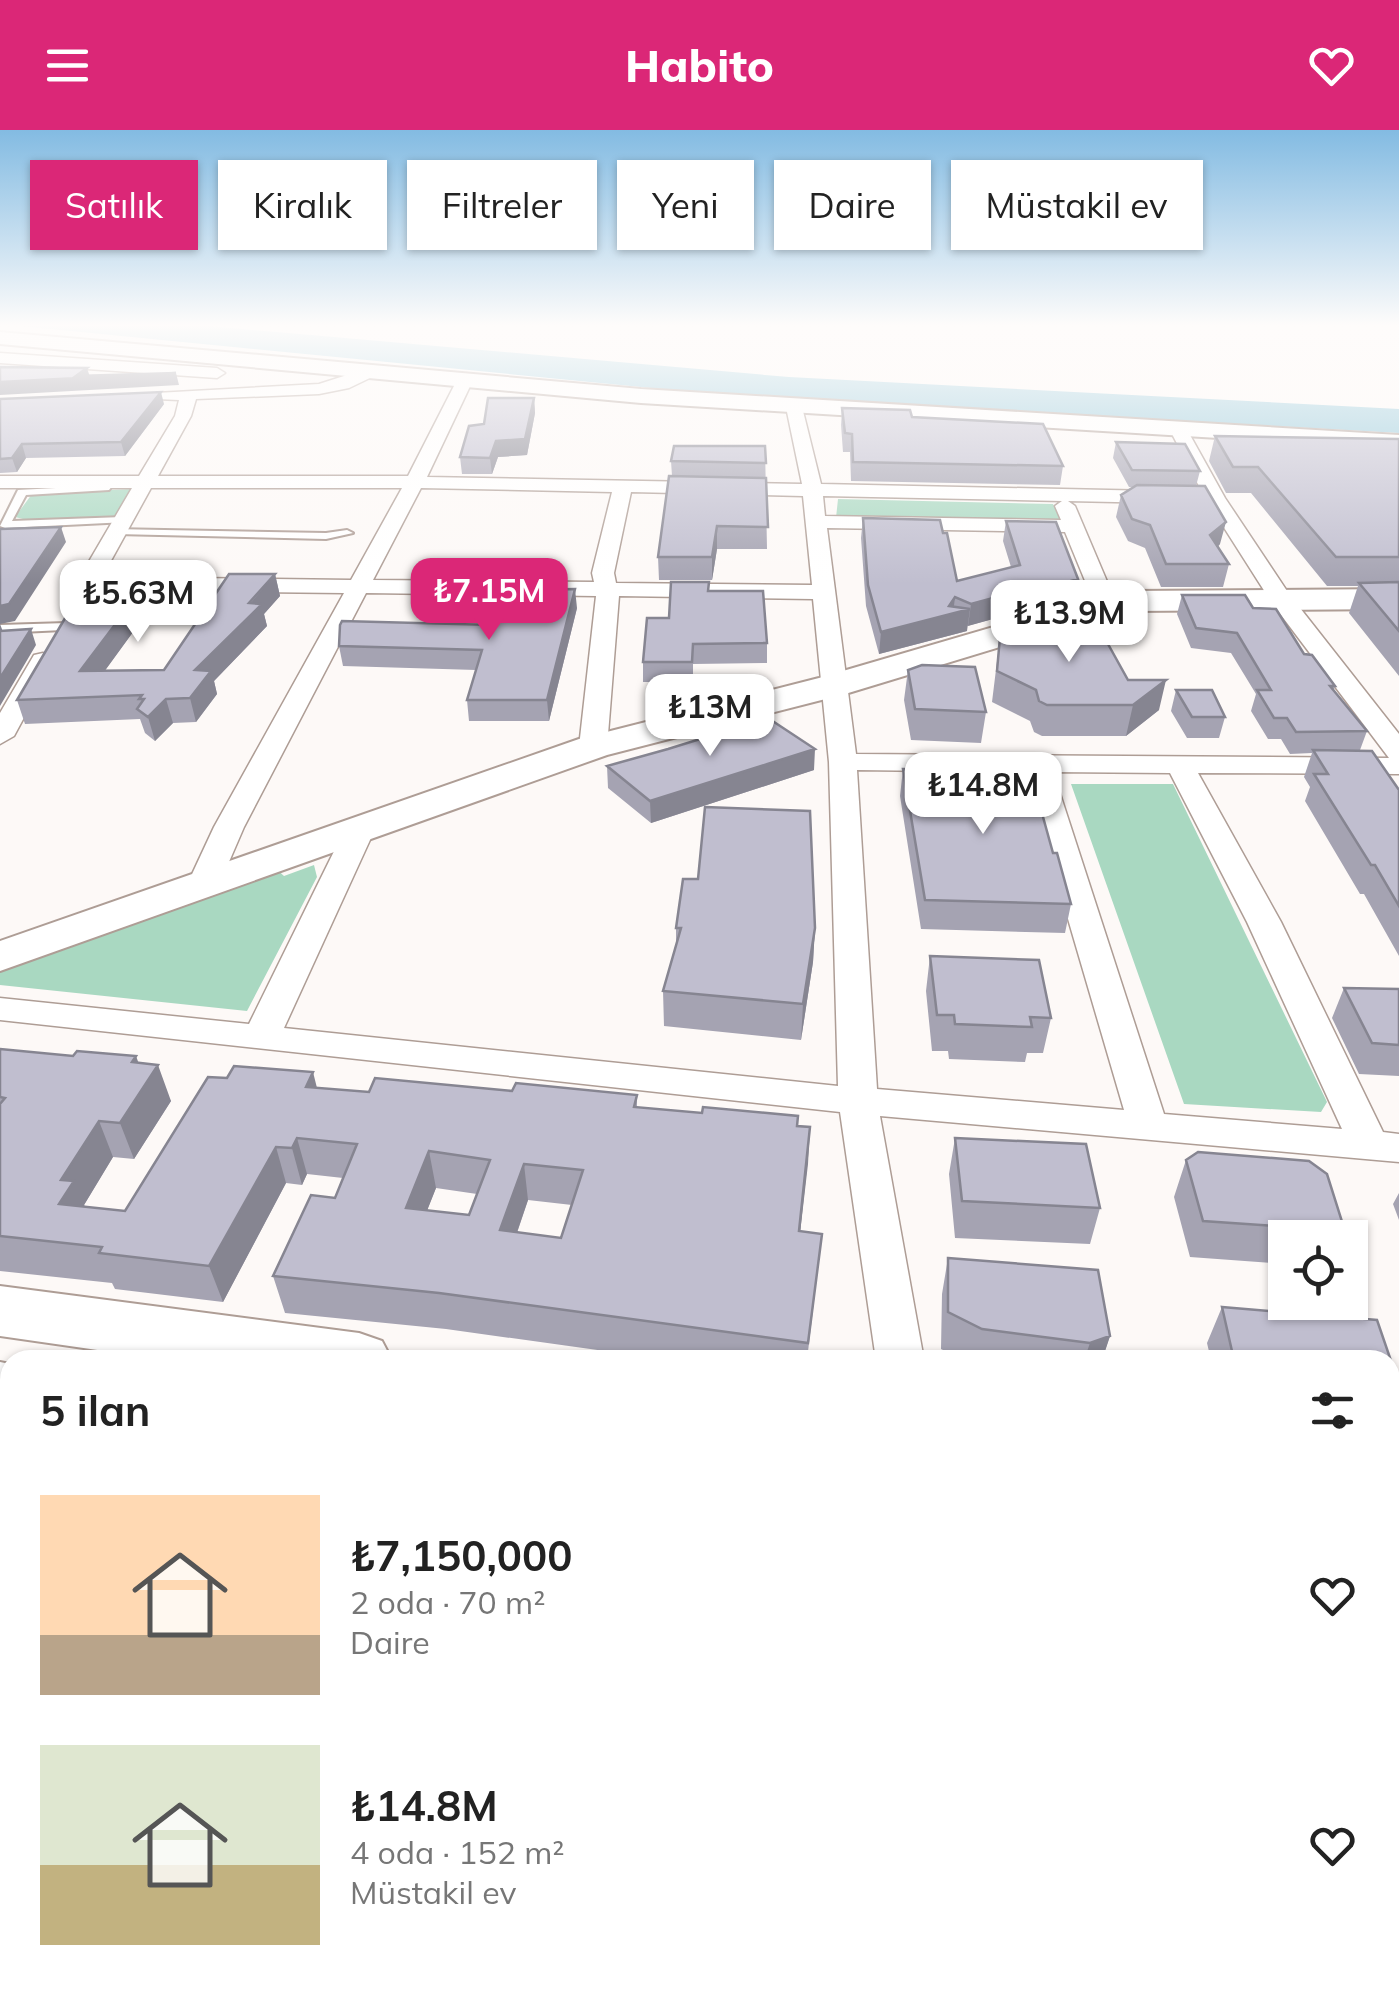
<!DOCTYPE html>
<html lang="tr">
<head>
<meta charset="utf-8">
<style>
  :root { --surface:#fff; --page:#f6f6f6; --text:#222; --muted:#767676; --accent:#db2777 }
  body { margin:0; font-family:Mulish,sans-serif; background:var(--page); color:var(--text); height:100vh; display:flex; flex-direction:column; font-size:38px; white-space:nowrap }
  * { box-sizing:border-box; margin:0 }
  p { font-size:32px; color:var(--muted) }
  .icon { flex:none; width:55px; height:55px; fill:none; stroke:currentColor; stroke-width:2; stroke-linecap:round; stroke-linejoin:round }
  .map { position:relative; flex:1; overflow:hidden }
  .sheet { position:absolute; left:0px; top:1220px; width:1400px; height:642px; display:flex; flex-direction:column; background:var(--surface); border-radius:30px 30px 0 0; box-shadow:0 2px 8px #0004 }
  .sheet>* { flex:none }
  .banner { position:absolute; left:30px; top:30px; width:1340px; height:90px; display:flex; gap:20px }
  .fabs { position:absolute; left:1268px; top:1090px; display:grid; gap:20px }
  .fabs a { display:grid; place-items:center; width:100px; height:100px; border-radius:0px; background:var(--surface); box-shadow:0 2px 8px #0004; font-size:50px }
  .price { position:absolute; translate:-50% -85px; padding:0 22px; border-radius:20px; background:#fff; color:#222; font-size:32px; line-height:65px; filter:drop-shadow(0 2px 5px #0008) }
  .price::after { content:''; position:absolute; left:50%; top:60px; width:30px; height:22px; margin-left:-15px; background:inherit; clip-path:polygon(0 0,100% 0,50% 100%) }
  .price.on { background:var(--accent); color:#fff }
  ul { padding:0; list-style:none }
  li { display:flex; align-items:center; gap:30px; height:250px; padding:0 40px }
  li span { display:grid; place-items:center; flex:none; width:280px; height:200px; border-radius:0px; color:#555 }
  li>.icon { margin-inline-start:auto }
  span .icon { width:120px; height:120px; fill:#fffc; stroke-width:1 }
  li b { font-size:42px }
  h2 { display:flex; justify-content:space-between; align-items:center; height:120px; padding:0 40px; font-size:42px }
  .pill { padding:0 35px; border-radius:0px; background:var(--surface); box-shadow:0 2px 8px #0004; font-size:35px; line-height:90px }
  .pill.on { background:var(--accent); color:#fff }
  header { display:flex; justify-content:space-between; align-items:center; height:130px; padding:0 40px; background:var(--accent); color:#fff; font-size:45px; font-weight:800 }
  .map>svg:first-child { display:block }
  .green { fill:#a9d8c1 }
  .water { fill:#8dc5d8 }
  .lines { fill:none; stroke-linecap:round; stroke-linejoin:round }
  .lane-casing { stroke:#ae9d95; stroke-width:4 }
  .street-casing { stroke:#ae9d95; stroke-width:3 }
  .secondary-casing { stroke:#ae9d95; stroke-width:4 }
  .lane { fill:#fff; fill-rule:evenodd }
  .street { fill:#fff; fill-rule:evenodd }
  .secondary { fill:#fff; fill-rule:evenodd }
  .wall { fill:#a5a3b2; fill-rule:evenodd }
  .shaded-wall { fill:#868591 }
  .building { fill:#c0becf; stroke:#868591; stroke-width:2.5; fill-rule:evenodd }
</style>
</head>
<body>
<header><svg class="icon" aria-label="menu" viewBox="0 0 24 24"><path d="M4 6h16M4 12h16M4 18h16"/></svg>Habito<svg class="icon" aria-label="heart" viewBox="0 0 24 24"><path d="M12 20l-8-8c-3-5 5-10 8-4 3-6 11-1 8 4z"/></svg></header>
<div class="map">
<svg width="1399" height="1861" viewBox="0 0 1399 1861">
  <rect width="100%" height="100%" fill="#fdf9f7"/>
  <!-- green -->
  <path class="green" d="M132 359 120 386 31 391 15 387 32 364Z
    M838 369 1053 374 1063 393 836 388Z
    M1071 654H1173L1327 972 1321 982 1184 974Z
    M314 735 317 747 247 881 0 855V840L273 736 284 746Z"/>
  <!-- water -->
  <path class="water" d="M0 194H185L789 247 1399 279V303L723 265Z"/>
  <g class="lines">
    <!-- lane casing -->
    <g class="lane-casing">
      <path id="lane" d="M113 355 109 360 26 365 12 391 123 387 127 388V392L5 398 0 396 18 360Z
        M112 399 326 403 347 400 353 403 326 409 116 404 111 401Z
        M67 493V499L63 500 0 503V495Z"/>
    </g>
    <!-- street casing -->
    <g class="street-casing">
      <path id="street" d="M0 223 217 238 225 243 217 248 0 233Z
        M369 238 374 240V246L349 258 319 264 196 269 191 286 158 346H408L456 252 464 247 472 252 427 347 802 354 786 277 794 272 802 277 821 354 1202 362 1170 300 1185 296 1225 368 1289 464 1399 604V644L1198 643 1281 792 1383 1002 1399 1004V1032L880 986 924 1230H876L840 982 0 890V868L249 894 345 699 349 693H371L375 699 284 898 838 956 829 632 813 469 619 466 607 617 593 625 579 617 596 466 366 463 244 697 219 755 214 762H192L187 755 214 697 344 463 95 460 86 474H70L67 469 132 358H0V346H139L175 286 179 270 156 269V263L319 254ZM151 358H402L351 450 102 447ZM421 358 612 362 592 443 594 452 373 450ZM631 362 803 366 812 455 616 453 614 443ZM823 366 1062 371 1055 376 1061 390 825 386ZM1068 371 1209 374 1272 473 1389 628 856 624 827 398 1065 402 1095 475 1106 482 1114 480 1117 475 1075 376ZM857 640 1025 642 1124 980 877 959ZM1053 642 1170 643 1247 792 1342 999 1164 984Z
        M43 523 55 530 14 606 0 614V583L34 525Z
        M0 1664 10 1665V1727L0 1726Z
        M873 1852H939L940 1861H872Z"/>
    </g>
    <!-- secondary casing -->
    <g class="secondary-casing">
      <path id="secondary" d="M0 202 641 259 1399 305V319L641 273 0 214Z
        M1399 459V479L1131 481 1102 486 845 564 607 625 0 841V811L579 609 819 548 1086 470 1131 461Z
        M0 1156 359 1203 382 1211 392 1230H167L0 1206Z
        M0 1232 10 1234V1290L0 1288Z
        M1390 1335 1399 1336V1400L1390 1399Z
        M1390 1412 1399 1413V1485L1390 1484Z
        M1390 1501 1399 1505V1587L1390 1583Z"/>
    </g>
    <!-- lane -->
    <use href="#lane" class="lane"/>
    <!-- street -->
    <use href="#street" class="street"/>
    <!-- secondary -->
    <use href="#secondary" class="secondary"/>
  </g>
  <!-- wall -->
  <path class="wall" d="M534 268 535 283 527 325 498 327 492 344H462L460 327 484 294Z
    M0 269 164 274 125 326 26 328 17 342 0 343Z
    M842 278 912 287 1063 336 1060 355 851 351 850 322H843L841 295Z
    M1215 306 1399 309V546L1349 483 1358 456H1327L1251 363H1226L1209 331Z
    M1116 312 1200 341 1196 356 1220 414 1218 417 1229 434 1223 457H1161L1145 418 1128 411 1116 387 1121 365 1134 357H1129L1113 328Z
    M765 316 767 419H717L712 450H659L658 427 672 346 671 331Z
    M863 388 957 451 1011 437 1003 411 1006 391 1078 449 1074 470 1000 491V487L967 496V501L879 524 866 476 861 408Z
    M154 443 160 465 105 540H164L275 444 280 466 264 484 267 496 214 551 217 564 196 592 173 593 155 611 145 603 140 589 25 594 17 570Z
    M709 461 767 513V533L693 534V552H643V532L669 488Z
    M1182 465 1253 478 1304 524 1335 556 1334 560 1367 601 1360 620 1399 660V826L1364 764H1360L1305 671 1310 657 1304 647 1312 623 1290 624 1281 609H1268L1251 581 1256 564 1231 523 1191 518 1177 484Z
    M577 478 549 591H469L467 570 476 540 343 536 339 516 493 495Z
    M1000 507 1128 550 1159 580 1126 606H1042L1034 602 1030 591 992 572Z
    M908 540 986 582 981 613 911 610 904 570Z
    M1176 560 1225 587 1219 608H1187L1171 581Z
    M607 636 814 640 651 693 608 658Z
    M903 639 1053 723 1071 774 1065 803 921 799 900 666Z
    M676 798H815L813 832 801 910 664 896 663 861 676 816Z
    M930 826 1051 888 1043 923H1027L1025 932 949 929 948 921H932L926 861Z
    M1344 858 1399 859V946L1359 944 1332 888Z
    M0 919 139 933 171 971 134 1029 113 1027 84 1075 85 1077 125 1081 317 958 369 962 512 961 637 965V977L810 997 800 1101 822 1104 807 1230H669L446 1199 285 1183 273 1146 335 1068 343 1048 307 1044 302 1055 286 1053 223 1172 115 1159 112 1153 0 1141ZM436 1058 477 1064 469 1085 427 1080ZM528 1070 572 1075 561 1108 517 1103Z
    M955 1008 1100 1078 1090 1114 955 1108 949 1044Z
    M1186 1030 1345 1101 1342 1108H1285V1134L1190 1127 1174 1067Z
    M1399 1063V1090L1393 1074Z
    M948 1128 1110 1206 1102 1230H963L941 1219 942 1164Z
    M1222 1177 1377 1190 1399 1254V1291L1390 1306V1230H1211L1207 1213Z
    M0 1284 10 1285V1664L0 1663V1490L9 1473 0 1472Z
    M10 1852H869V1861H160L150 1859 149 1861H0Z
    M1026 1852H1390L1399 1861H1027Z"/>
  <!-- shaded-wall -->
  <path class="shaded-wall" d="M87 238 90 247 176 243 179 255 0 265V252L76 246Z
    M161 262 164 274 125 326 121 312Z
    M534 268 535 283 527 325 498 327 492 344 490 328 496 311Z
    M22 314 26 328 17 342 12 328Z
    M1226 392 1220 414 1205 427 1210 405Z
    M717 396V419L712 450V427Z
    M61 397 66 412 15 491 0 494 5 507 0 514V476Z
    M154 443 160 465 88 564 80 541Z
    M275 444 280 466 264 484 267 496 214 551 217 564 196 592 190 568 195 540Z
    M1078 449 1074 470 1000 491 1003 470Z
    M575 459 577 478 549 591 547 570Z
    M1004 465 1000 487 968 496 971 474Z
    M955 467 953 484 970 479 967 501 879 524 881 502 949 476Z
    M31 499 36 515 0 576V548Z
    M1166 550 1159 580 1126 606 1133 575Z
    M166 569 173 593 155 611 148 587Z
    M815 619 814 640 651 693 650 671Z
    M815 798 813 832 801 910 803 874Z
    M136 926 146 953 158 935 171 971 134 1029 120 993 132 932Z
    M313 942 322 978 306 957Z
    M99 991 113 1027 84 1075 90 1088 59 1074 61 1050Z
    M810 997 808 1034 796 1138 799 1101Z
    M297 1008 307 1044 302 1055 292 1018Z
    M276 1017 286 1053 223 1172 209 1136Z
    M429 1021 436 1058 414 1114 406 1078Z
    M524 1034 528 1070 505 1137 500 1100Z
    M1110 1206 1102 1230H1084L1090 1213Z
    M127 1852H143L149 1861H126Z"/>
  <!-- building -->
  <path class="building" d="M0 237 87 238 76 246 176 243 0 252Z
    M161 262 121 312 22 314 12 328 0 329V269Z
    M488 268H534L525 309 496 311 490 328 460 327 469 296 484 294Z
    M842 278 910 280 912 287 1043 294 1063 336 853 332 852 304 845 303Z
    M1215 306 1399 309V427H1336L1258 337H1233Z
    M1116 312 1185 314 1200 341 1132 340Z
    M674 316H765L766 333 671 331Z
    M669 346 766 348 768 397 717 396 712 427H658Z
    M1137 355 1205 356 1226 392 1210 405 1229 434H1166L1150 395 1132 389 1121 365Z
    M863 388 940 390 943 403H947L957 451 1020 435 1006 391 1056 392 1078 449 1003 470 1004 465 971 474 955 467 949 476 970 479 881 502 868 455Z
    M61 397 9 474 0 476V399Z
    M123 443H154L80 541 164 540 229 444H275L249 473 262 474 195 540 211 541 190 568 166 569 148 587 137 579 144 569H139L142 565 17 570 71 478Z
    M671 452H709L708 461H763L767 513 693 514 692 532H643L647 488H669Z
    M1399 452V501L1359 453Z
    M575 459 547 570H467L482 520 339 516 340 495 342 491 493 495 502 460Z
    M1182 465H1245L1253 478 1276 479 1304 524 1312 525 1335 556H1330L1367 601 1296 602 1287 588H1274L1257 560H1271L1237 503 1196 498Z
    M1058 487 1098 496 1128 550H1166L1133 575H1047L1039 571 1036 560 997 541 1000 507Z
    M31 499 0 548V501Z
    M922 535 975 537 986 582 915 579 908 540Z
    M1176 560H1212L1225 587H1192Z
    M768 588 815 619 650 671 607 636 668 619Z
    M1313 620 1372 621 1399 660V776L1375 735H1371L1314 644H1328Z
    M903 639 1030 640 1053 723H1057L1071 774 925 770Z
    M705 677 810 681 815 798 803 874 663 861 681 798H676L683 749H698Z
    M930 826 1039 830 1051 888 1030 887 1032 897 955 894 954 885H937Z
    M1344 858 1399 859V915L1372 913Z
    M0 919 73 926 77 921 136 926 132 932 158 935 120 993 99 991 61 1050 74 1051 59 1074 125 1081 208 947 227 948 234 936 313 942 306 957 369 962 375 948 512 961 516 953 637 965 634 977 702 983 703 977 798 986 797 996 810 997 799 1101 822 1104 808 1213 439 1163 273 1146 311 1065 335 1068 357 1014 297 1008 292 1018 276 1017 209 1136 99 1123 102 1117 0 1106V974L5 968 0 967ZM429 1021 490 1030 469 1085 406 1078ZM524 1034 583 1040 561 1108 500 1100Z
    M955 1008 1086 1014 1100 1078 962 1071Z
    M1198 1022 1309 1031 1327 1044 1345 1101 1203 1091 1186 1030Z
    M948 1128 1098 1140 1110 1206 1090 1213 982 1199 948 1182Z
    M1222 1177 1377 1190 1399 1254V1277L1390 1276V1230H1234Z
    M0 1284 10 1285V1447L0 1445Z
    M10 1472V1640L0 1639V1490Z
    M0 1701 10 1702V1852H127L126 1861H47L14 1856 12 1861H0Z
    M1390 1712 1399 1744V1861H1192L1104 1852H1390Z
    M239 1852H869V1861H299Z"/>
  <!-- sky -->
  <linearGradient id="sky" x2="0" y2="1"><stop stop-color="#83bbe2"/><stop offset="0.43" stop-color="#fefcfb"/><stop offset="1" stop-color="#fefcfb" stop-opacity="0"/></linearGradient>
  <rect width="1399" height="454" fill="url(#sky)"/>
</svg>
<div class="fabs">
<a><svg class="icon" aria-label="locate" viewBox="0 0 24 24"><circle cx="12" cy="12" r="6"/><path d="M12 2v4M12 18v4M2 12h4M18 12h4"/></svg></a>
</div>
<b class="price on" style="left:489px;top:513px">₺7.15M</b>
<b class="price" style="left:138px;top:515px">₺5.63M</b>
<b class="price" style="left:1069px;top:535px">₺13.9M</b>
<b class="price" style="left:710px;top:629px">₺13M</b>
<b class="price" style="left:983px;top:707px">₺14.8M</b>
<div class="banner">
<a class="pill on">Satılık</a>
<a class="pill">Kiralık</a>
<a class="pill">Filtreler</a>
<a class="pill">Yeni</a>
<a class="pill">Daire</a>
<a class="pill">Müstakil ev</a>
</div>
<section class="sheet">
<h2>5 ilan<svg class="icon" aria-label="filters" viewBox="0 0 24 24"><path d="M4 7h16M4 17h16"/><circle cx="9" cy="7" r="2"/><circle cx="15" cy="17" r="2"/></svg></h2>
<ul>
<li><span style="background:linear-gradient(#ffd9b3 70%,#b9a48a 0)"><svg class="icon" aria-label="home" viewBox="0 0 24 24"><path d="M3 11l9-7 9 7M6 9v11h12V9"/></svg></span><div><b>₺7,150,000</b><p>2 oda · 70 m²</p><p>Daire</p></div><svg class="icon" aria-label="heart" viewBox="0 0 24 24"><path d="M12 20l-8-8c-3-5 5-10 8-4 3-6 11-1 8 4z"/></svg></li>
<li><span style="background:linear-gradient(#dfe7d0 60%,#c2b280 0)"><svg class="icon" aria-label="home" viewBox="0 0 24 24"><path d="M3 11l9-7 9 7M6 9v11h12V9"/></svg></span><div><b>₺14.8M</b><p>4 oda · 152 m²</p><p>Müstakil ev</p></div><svg class="icon" aria-label="heart" viewBox="0 0 24 24"><path d="M12 20l-8-8c-3-5 5-10 8-4 3-6 11-1 8 4z"/></svg></li>
</ul>
</section>
</div>
</body>
</html>
